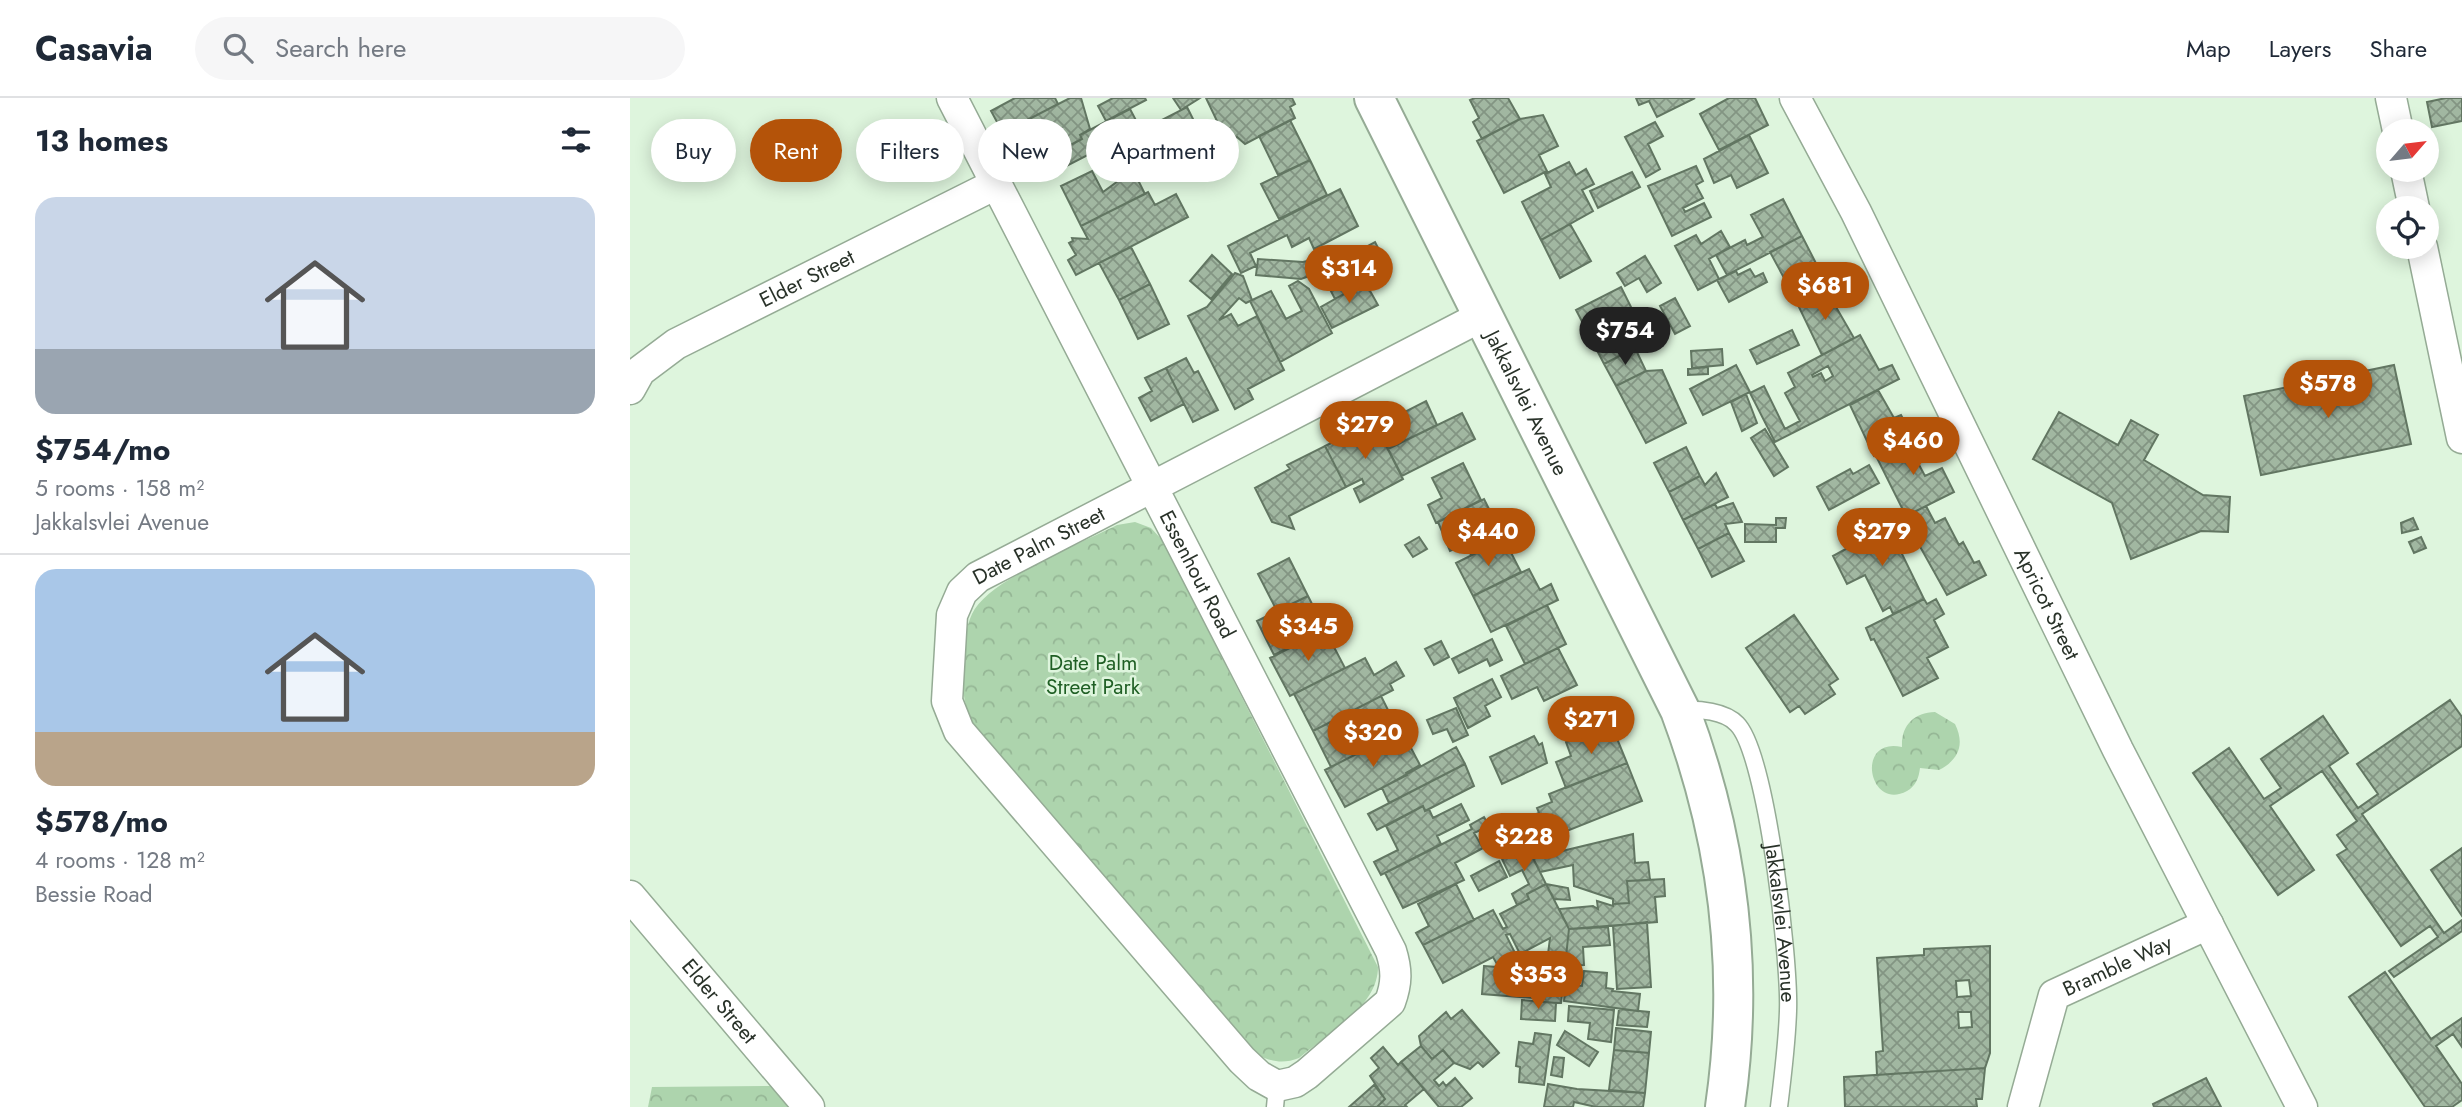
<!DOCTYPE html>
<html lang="en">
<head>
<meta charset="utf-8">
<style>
  :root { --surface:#fff; --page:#f6f6f7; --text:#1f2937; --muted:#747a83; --line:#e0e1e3; --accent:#b45309 }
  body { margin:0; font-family:Jost,sans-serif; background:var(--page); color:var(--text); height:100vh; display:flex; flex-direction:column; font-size:26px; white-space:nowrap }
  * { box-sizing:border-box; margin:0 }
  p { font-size:23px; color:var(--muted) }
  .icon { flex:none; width:38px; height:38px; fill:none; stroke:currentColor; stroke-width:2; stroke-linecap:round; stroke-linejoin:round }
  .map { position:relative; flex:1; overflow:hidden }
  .details { display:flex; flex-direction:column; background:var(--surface); width:630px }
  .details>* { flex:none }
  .top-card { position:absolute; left:21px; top:21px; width:665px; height:63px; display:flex; gap:14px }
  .needle { width:46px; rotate:62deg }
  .buttons { position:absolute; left:1746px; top:21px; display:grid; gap:14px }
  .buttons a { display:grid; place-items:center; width:63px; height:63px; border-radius:50%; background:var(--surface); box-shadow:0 4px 18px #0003; font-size:35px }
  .price { position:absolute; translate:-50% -60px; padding:0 16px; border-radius:24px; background:var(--accent); color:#fff; font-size:23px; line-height:46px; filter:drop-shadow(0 2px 4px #0008) }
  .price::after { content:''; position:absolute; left:50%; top:42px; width:21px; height:16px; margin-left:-10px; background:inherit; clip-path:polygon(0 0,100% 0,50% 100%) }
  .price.active { background:#222; color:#fff }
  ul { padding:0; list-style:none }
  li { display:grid; align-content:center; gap:14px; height:371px; padding:0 35px }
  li+li { border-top:2px solid var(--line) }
  li span { display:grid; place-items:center; height:217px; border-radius:21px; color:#555 }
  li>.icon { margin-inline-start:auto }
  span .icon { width:126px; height:126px; fill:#fffc; stroke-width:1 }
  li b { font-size:30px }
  h2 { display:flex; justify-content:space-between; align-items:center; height:84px; padding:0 35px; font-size:30px }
  .tag { padding:0 24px; border-radius:32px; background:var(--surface); box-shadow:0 4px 18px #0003; font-size:24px; line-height:63px }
  .tag.active { background:var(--accent); color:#fff }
  header { display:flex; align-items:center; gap:42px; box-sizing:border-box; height:98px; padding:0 35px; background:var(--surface); border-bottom:2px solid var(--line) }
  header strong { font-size:33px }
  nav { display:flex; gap:38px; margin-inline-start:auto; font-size:24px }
  .search { width:490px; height:63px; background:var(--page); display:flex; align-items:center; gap:18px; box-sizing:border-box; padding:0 24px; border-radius:38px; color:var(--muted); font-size:26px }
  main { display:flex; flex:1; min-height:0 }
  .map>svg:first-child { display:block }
  .forest { fill:url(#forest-crowns) }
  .building { fill:url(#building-cross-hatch); stroke:#627662; stroke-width:2; fill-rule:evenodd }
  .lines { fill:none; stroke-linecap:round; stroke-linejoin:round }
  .service-casing { stroke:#95ab95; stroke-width:19 }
  .minor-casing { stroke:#95ab95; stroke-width:33 }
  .tertiary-casing { stroke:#95ab95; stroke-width:42 }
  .service { stroke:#fff; stroke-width:16 }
  .minor { stroke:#fff; stroke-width:30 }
  .tertiary { stroke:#fff; stroke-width:38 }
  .labels { text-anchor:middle; stroke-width:5; stroke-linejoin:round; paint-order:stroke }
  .street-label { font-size:21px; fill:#293229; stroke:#def5dd }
  .park-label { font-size:21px; fill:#1f5f24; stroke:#def5dd }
</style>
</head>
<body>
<header>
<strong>Casavia</strong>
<div class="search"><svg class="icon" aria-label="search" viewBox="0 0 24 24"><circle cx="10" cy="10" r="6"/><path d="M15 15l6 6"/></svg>Search here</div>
<nav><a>Map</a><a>Layers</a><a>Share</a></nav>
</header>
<main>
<section class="details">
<h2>13 homes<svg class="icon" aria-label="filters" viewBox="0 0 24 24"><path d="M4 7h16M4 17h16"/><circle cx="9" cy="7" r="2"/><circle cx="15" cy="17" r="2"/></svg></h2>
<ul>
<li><span style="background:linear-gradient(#c9d6e8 70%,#9aa5b1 0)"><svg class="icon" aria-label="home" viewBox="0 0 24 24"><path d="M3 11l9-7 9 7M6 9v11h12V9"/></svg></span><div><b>$754/mo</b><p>5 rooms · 158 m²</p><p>Jakkalsvlei Avenue</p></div></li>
<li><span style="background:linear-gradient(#a9c7e8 75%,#b9a48a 0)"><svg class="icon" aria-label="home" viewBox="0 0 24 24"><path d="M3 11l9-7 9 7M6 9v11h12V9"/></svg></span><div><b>$578/mo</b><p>4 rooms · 128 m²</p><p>Bessie Road</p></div></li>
</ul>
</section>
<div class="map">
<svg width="1832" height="1009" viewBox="0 0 1832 1009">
  <defs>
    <pattern id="forest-crowns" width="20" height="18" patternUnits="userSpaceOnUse" patternTransform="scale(1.75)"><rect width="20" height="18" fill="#add4ad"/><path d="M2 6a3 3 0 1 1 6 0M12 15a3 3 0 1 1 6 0" fill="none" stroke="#95b695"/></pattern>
    <pattern id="building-cross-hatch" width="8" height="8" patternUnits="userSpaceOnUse" patternTransform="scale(1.75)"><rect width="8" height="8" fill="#a1b7a1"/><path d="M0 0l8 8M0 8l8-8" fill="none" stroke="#839583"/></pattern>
  </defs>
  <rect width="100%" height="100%" fill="#def5dd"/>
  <!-- forest -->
  <path class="forest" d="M505 424 521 430 533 443 748 869C748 909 697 936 669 960 654 966 642 964 628 957L349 635C333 611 331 591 334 563 335 547 335 530 342 516 357 482 452 445 487 427Z
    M1305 614 1325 626C1335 646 1329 662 1309 672L1290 670C1289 679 1286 688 1277 693 1238 714 1225 638 1272 649 1271 627 1284 615 1305 614Z
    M141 988 159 1009H18L22 989Z"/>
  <!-- building -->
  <path class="building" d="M385 0H425L428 6 373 35 361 13Z
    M440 0H451L460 31 450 37 452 41 416 60 397 22Z
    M483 0H515L516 2 476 23 468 8Z
    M543 0H570L551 12Z
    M576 0H662L665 6 660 9 665 20 615 46 607 39 597 44Z
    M845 0H878L890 21 852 41 843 24 849 20 840 2Z
    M1006 0H1065L1027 19 1019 3 1009 7Z
    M1125 0 1138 27 1089 52 1070 16 1099 0Z
    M1816 0H1832V23L1802 29 1797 4Z
    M557 9 570 35 543 49 530 23Z
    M500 11 510 30 425 74 417 59 452 41 450 37Z
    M913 17 928 48 909 57 917 73 874 95 847 43 890 21Z
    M660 22 680 62 648 77 629 38Z
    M1025 24 1033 38 1018 46 1030 71 1016 79 995 39Z
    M1119 37 1138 75 1107 90 1101 77 1084 85 1074 61Z
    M496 38 506 58 470 76 460 56Z
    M680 62 697 97 649 121 631 86Z
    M939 64 946 77 956 71 964 86 952 92 963 113 911 142 892 104 921 89 915 76Z
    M1066 68 1073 83 1066 87 1073 100 1053 110 1055 114 1074 105 1081 119 1042 138 1018 88Z
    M502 70 515 96 451 128 431 88 462 73 473 94 488 83 485 79Z
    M1002 74 1010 89 968 110 960 93Z
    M710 91 728 128 684 151 679 140 662 149 657 137 620 155 626 168 611 175 598 148Z
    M518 94 525 107 546 96 558 119 446 177 438 162 446 157 439 145 443 143 442 140 458 141 451 128Z
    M1153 101 1172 138 1097 177 1086 157 1115 142 1117 147 1133 139 1121 117Z
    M940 126 961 163 930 180 911 142Z
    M1091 133 1100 149 1079 161 1089 181 1068 192 1045 148 1066 137 1071 146Z
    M1172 138 1191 175 1160 191 1140 154Z
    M745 144 759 172 705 201 693 178 723 162 721 157Z
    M501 149 520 186 489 202 469 165Z
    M582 157 602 176 581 201 560 183Z
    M1015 158 1031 185 1017 194 1009 180 995 188 987 175Z
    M689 160 688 175 671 181 626 177 628 161 673 164Z
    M1120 171 1125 179 1133 175 1137 184 1099 204 1087 182 1106 173 1108 177Z
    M605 175 613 178 622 202 616 205 609 200 589 222 601 216 608 228 627 218 654 272 618 291 623 301 605 311 558 218 577 209Z
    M668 183 679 191 702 235 650 264 620 203 641 193 656 221 672 213 659 188Z
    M735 184 748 207 702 230 691 209Z
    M520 186 539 226 508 241 489 202Z
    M991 189 1002 211 988 218 991 223 960 239 946 212Z
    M1195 190 1224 240 1192 257 1167 205Z
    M1045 200 1060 228 1045 236 1030 208Z
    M991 223 1005 250 974 266 960 239Z
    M1162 232 1169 247 1127 266 1120 252Z
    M1230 237 1249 272 1262 267 1269 281 1145 344 1120 295 1134 288 1155 331 1170 323 1155 295 1165 289 1158 275ZM1198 268 1203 278 1195 283 1191 275 1183 279 1182 277Z
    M1005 250 1016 273 986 288 974 266Z
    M1092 251 1093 267 1062 270 1061 253Z
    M556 260 564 275 568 273 588 312 563 324 536 270Z
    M1106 267 1120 294 1073 317 1060 291Z
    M1764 267 1781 346 1631 377 1614 298Z
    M1078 269V276L1058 277V271Z
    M536 270 554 306 521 323 509 300 522 293 515 280Z
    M1032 272 1056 325 1016 345 986 288 1016 273Z
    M1248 292 1264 320 1271 317 1277 328 1270 331 1276 342 1244 358 1220 307Z
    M1116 296 1127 325 1112 333 1101 304Z
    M796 303 807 327 758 351 741 316 763 305 769 317Z
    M1429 314 1488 347 1501 322 1528 337 1514 362 1573 397 1600 399 1598 434 1571 433 1501 461 1482 405 1403 361Z
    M832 315 845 341 772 378 758 351Z
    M744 324 773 381 730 404 724 391 734 386 732 381 716 389 695 348Z
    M1135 331 1158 369 1144 378 1121 340Z
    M1287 337 1297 357 1287 363 1295 378 1312 370 1324 394 1276 418 1246 358Z
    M695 348 716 389 659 418 664 431 642 424 625 390 660 371 657 367Z
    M1056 349 1070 378 1039 394 1024 365Z
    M833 365 851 402 806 425 798 407 812 400 802 380Z
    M1239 367 1249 385 1199 412 1187 389 1220 371 1223 376Z
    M1086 375 1098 399 1053 422 1039 394 1070 378 1075 387Z
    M854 401 874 441 841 457 835 446 820 453 808 424Z
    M1103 405 1112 424 1095 426 1099 435 1068 451 1053 422 1085 406 1087 410Z
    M1296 408 1305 425 1315 420 1329 447 1333 444 1344 465 1349 463 1356 477 1317 497 1283 436 1273 441 1265 424Z
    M1146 420H1156L1155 430H1146V444H1115V426L1146 427Z
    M1783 420 1788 431 1772 435 1771 425Z
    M1265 424 1279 450 1271 454 1294 501 1263 516 1260 509 1253 513 1235 477 1217 486 1203 458Z
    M1099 435 1114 463 1082 479 1068 451Z
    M789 439 797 451 783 459 775 447Z
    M1791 439 1796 450 1784 455 1779 444Z
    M874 441 891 474 843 498 826 465Z
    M659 460 678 498 647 513 628 476Z
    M899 471 910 492 921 486 928 502 861 534 843 498Z
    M678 498 695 532 644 557 627 523Z
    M1294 501 1297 506 1306 501 1314 516 1304 522 1318 549 1297 560 1308 580 1273 598 1244 541 1241 542 1236 530Z
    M917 507 936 546 895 566 876 528Z
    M1164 517 1208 581 1199 587 1205 596 1175 616 1169 608 1160 614 1116 550Z
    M695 532 715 570 660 598 640 560Z
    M862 541 872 562 860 568 857 561 829 575 822 561Z
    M811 543 819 559 804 567 795 551Z
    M928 550 947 587 914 603 907 589 882 601 871 578Z
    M735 560 744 577 766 564 774 578 760 586 763 592 683 633 664 596Z
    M862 581 871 599 855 608 860 618 838 630 824 600Z
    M751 598 769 634 701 669 683 633Z
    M1820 602 1832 619V648L1732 716 1814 835 1832 822V833L1764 879 1759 873 1808 839 1800 828 1771 848 1707 757 1717 751 1707 737 1727 723 1692 673 1640 708 1684 772 1648 797 1563 675 1599 650 1634 701 1651 690 1631 661 1693 618 1718 655 1699 668 1728 710 1748 696 1727 666Z
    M826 610 838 637 823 644 817 631 803 636 797 622Z
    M981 626 997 665 936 690 926 664 941 658 936 644Z
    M772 633 790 667 776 675 777 677 715 709 695 672Z
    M904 638 909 647 912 645 917 665 872 686 860 659Z
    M826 649 835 666 759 705 752 690Z
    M997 665 1012 703 919 740 923 750 905 757 891 722 909 715 907 710 922 704 919 696Z
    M835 666 844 688 795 713 793 708 747 732 738 716Z
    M831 706 839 722 807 738 811 746 751 777 744 764 768 752 756 728 793 708 795 713 799 711 803 720Z
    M854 719 859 728 844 735 853 750 825 765 834 782 773 810 755 775 842 731 840 727Z
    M1003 736 1005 765 1018 764 1020 782 997 783 999 805 983 806V801L944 788 943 767 910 774 903 760Z
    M897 748 916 786 897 796 899 801 887 807 882 796 899 786 892 772 880 778 872 761Z
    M1832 750V818L1801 772Z
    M869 763 877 779 849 793 841 778Z
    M1034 781 1035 798 1025 799 1027 824 939 831 929 811 963 808 968 811 967 803 983 808V806L999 805 997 783Z
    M826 786 844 822 793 847 786 835 799 828 788 806Z
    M916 786 938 790 940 802 924 801Z
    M916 786 939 831 931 905 912 904 920 840 890 856 880 836 876 837 887 859 868 868 863 859 813 885 793 847 863 812 873 831 877 829 870 816 899 801 897 796Z
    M1017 824 1021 889 987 891 983 828Z
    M978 829 980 847 953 849 954 867 935 868 939 831Z
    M1360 848V955L1355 970 1247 977 1246 954 1253 953 1247 860 1294 857V851ZM1339 882 1341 898 1327 899 1326 883ZM1328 914H1341L1342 929 1329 930Z
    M854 868 905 872 903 900 852 896Z
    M954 873 977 875 976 890 983 891 982 893 1010 896 1008 913 934 903 936 886 952 888Z
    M1755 874 1801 941 1832 920V949L1823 936 1806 948 1832 986V1002L1822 1009H1795L1719 899Z
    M892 902 926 905 925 923 891 921Z
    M939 908 984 912 981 944 958 941 960 925 938 923Z
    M989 911 1019 914 1017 929 987 927Z
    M832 912 869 955 853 969 848 964 840 971 824 965 813 952 802 961 791 948 789 938 816 914 821 921Z
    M986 930 1021 934 1019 955 984 952Z
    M935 933 968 954 959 968 927 947Z
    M905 935 921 937 914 987 889 984 890 969 886 968 889 944 903 946Z
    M791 948 802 961 813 952 824 965 804 982 809 988 813 984 816 988 825 980 842 1000 831 1009H809L771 964Z
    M753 949 768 967 771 964 794 991 775 1007 777 1009H747L755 1001 740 978 749 970 741 960Z
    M984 952 1019 955 1015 995 979 992Z
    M924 959 934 960 932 979 921 977Z
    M1355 970 1352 1001H1346L1347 1009H1215L1214 979Z
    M1576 980 1591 1009H1524L1523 1006Z
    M918 986 947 991 1015 995 1013 1009H966L944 1004 943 1009H914Z
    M744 987 755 1001 747 1009H719Z"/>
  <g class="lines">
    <!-- service casing -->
    <g class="service-casing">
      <g id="service">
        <path id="s1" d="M1052 612C1069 611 1095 613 1107 626 1137 656 1160 865 1158 913 1157 945 1153 977 1149 1009"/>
        <path d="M645 1009 647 988"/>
      </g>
    </g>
    <!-- minor casing -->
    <g class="minor-casing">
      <g id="minor">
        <path id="s2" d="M322 0 761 853C767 872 767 885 760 904L677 976 665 984 647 988 629 978 612 962 329 633 317 603 322 517 332 494 348 479 854 217"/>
        <path id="s3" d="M1165 0 1226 114 1488 652 1672 1009"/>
        <path d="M1761 0 1768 33"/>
        <path d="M1776 72 1784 110"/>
        <path d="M1792 149 1832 340"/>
        <path id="s4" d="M0 291 10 273 46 246 366 86"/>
        <path id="s5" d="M0 798 179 1009"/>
        <path id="s6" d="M1393 1009 1424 897 1578 826"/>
      </g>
    </g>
    <!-- tertiary casing -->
    <g class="tertiary-casing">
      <g id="tertiary">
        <path id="s7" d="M744 0 1050 612C1098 740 1115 873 1095 1009"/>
      </g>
    </g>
    <!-- service -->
    <use href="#service" class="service"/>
    <!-- minor -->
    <use href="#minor" class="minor"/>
    <!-- tertiary -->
    <use href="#tertiary" class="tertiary"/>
  </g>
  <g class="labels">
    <!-- street labels -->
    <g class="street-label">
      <text dy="7" stroke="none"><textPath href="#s4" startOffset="212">Elder Street</textPath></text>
      <text dy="7" stroke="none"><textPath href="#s7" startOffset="341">Jakkalsvlei Avenue</textPath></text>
      <text dy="7" stroke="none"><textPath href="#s2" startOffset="1866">Date Palm Street</textPath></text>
      <text dy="7" stroke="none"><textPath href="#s2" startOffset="536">Essenhout Road</textPath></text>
      <text dy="7" stroke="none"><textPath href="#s3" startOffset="565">Apricot Street</textPath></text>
      <text dy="7" stroke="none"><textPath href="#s1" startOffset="264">Jakkalsvlei Avenue</textPath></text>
      <text dy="7" stroke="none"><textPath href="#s6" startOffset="186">Bramble Way</textPath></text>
      <text dy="7" stroke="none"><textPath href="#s5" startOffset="138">Elder Street</textPath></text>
    </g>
    <!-- park labels -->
    <g class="park-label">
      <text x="463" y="572">Date Palm<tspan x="463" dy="24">Street Park</tspan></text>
    </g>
  </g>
</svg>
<div class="buttons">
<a><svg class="needle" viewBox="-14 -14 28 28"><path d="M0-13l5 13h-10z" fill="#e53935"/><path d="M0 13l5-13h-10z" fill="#747a83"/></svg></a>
<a><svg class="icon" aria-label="locate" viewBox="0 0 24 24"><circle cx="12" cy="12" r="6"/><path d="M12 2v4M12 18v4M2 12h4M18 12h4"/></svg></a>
</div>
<b class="price" style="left:719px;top:207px">$314</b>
<b class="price" style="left:1195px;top:224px">$681</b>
<b class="price active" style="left:995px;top:269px">$754</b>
<b class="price" style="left:1698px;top:322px">$578</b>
<b class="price" style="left:735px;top:363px">$279</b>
<b class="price" style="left:1283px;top:379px">$460</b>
<b class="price" style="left:858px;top:470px">$440</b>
<b class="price" style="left:1252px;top:470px">$279</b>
<b class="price" style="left:678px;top:565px">$345</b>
<b class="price" style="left:961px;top:658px">$271</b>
<b class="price" style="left:743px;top:671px">$320</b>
<b class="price" style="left:894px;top:775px">$228</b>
<b class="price" style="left:908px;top:913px">$353</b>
<div class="top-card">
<a class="tag">Buy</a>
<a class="tag active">Rent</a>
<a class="tag">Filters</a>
<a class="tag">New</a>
<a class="tag">Apartment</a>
</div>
</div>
</main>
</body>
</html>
